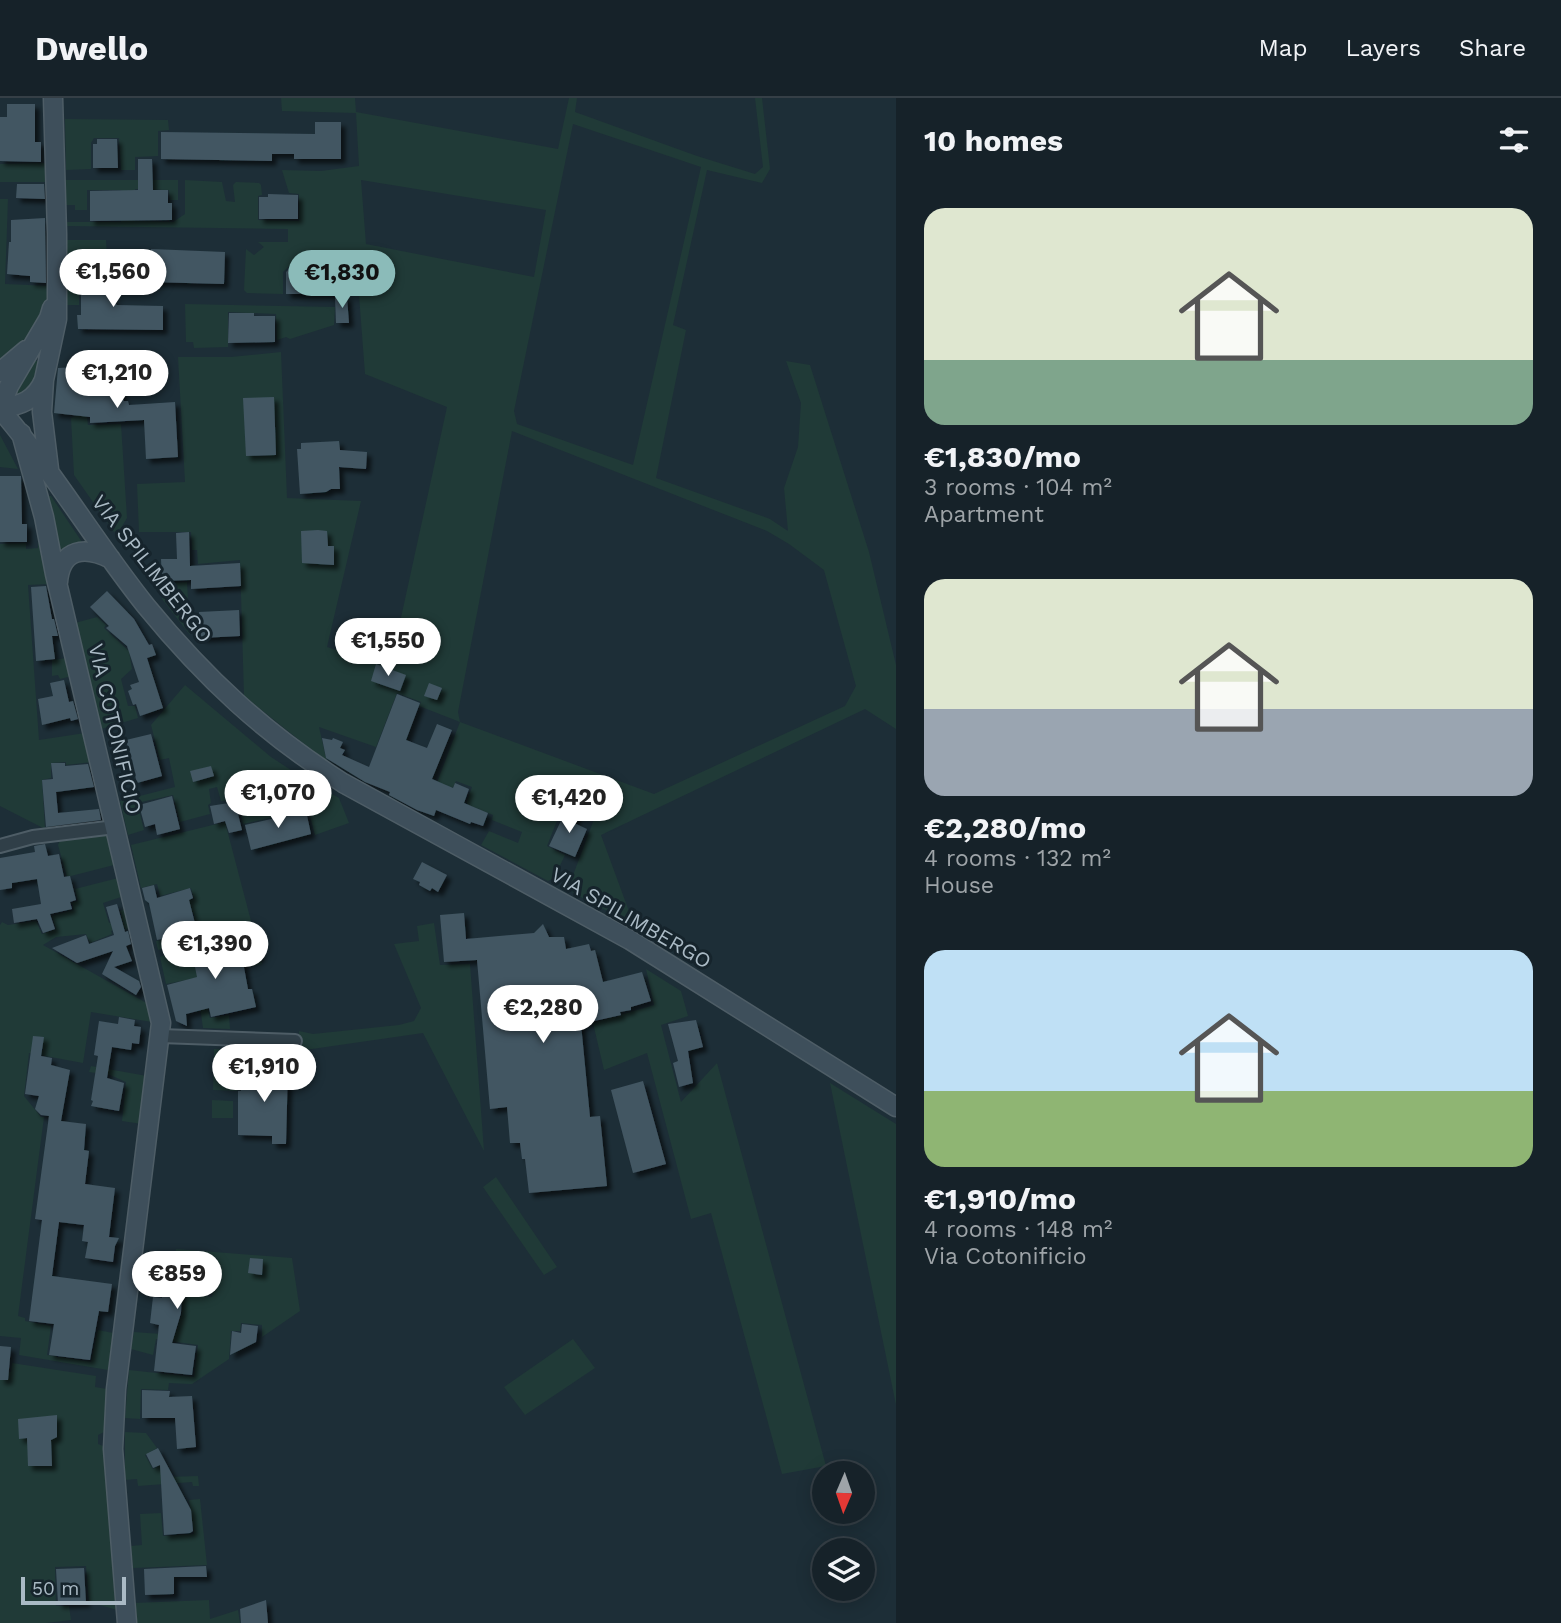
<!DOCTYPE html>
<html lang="en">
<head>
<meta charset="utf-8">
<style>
  :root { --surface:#162229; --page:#1f2a31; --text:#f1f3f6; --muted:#9ea4a8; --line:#353f46; --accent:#8bbbb9 }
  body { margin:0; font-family:"Work Sans",sans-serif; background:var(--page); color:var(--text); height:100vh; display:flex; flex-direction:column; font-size:26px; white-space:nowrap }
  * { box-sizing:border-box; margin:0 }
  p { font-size:23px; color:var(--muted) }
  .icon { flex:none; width:38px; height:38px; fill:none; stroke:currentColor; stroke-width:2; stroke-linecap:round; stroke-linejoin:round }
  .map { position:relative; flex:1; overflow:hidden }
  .panel { display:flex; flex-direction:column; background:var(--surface); width:665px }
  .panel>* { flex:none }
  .needle { width:46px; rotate:182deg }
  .tools { position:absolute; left:812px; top:1363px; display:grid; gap:14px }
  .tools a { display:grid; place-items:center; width:63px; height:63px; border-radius:50%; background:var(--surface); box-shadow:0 4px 18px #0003,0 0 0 2px var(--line); font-size:35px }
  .scale { position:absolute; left:21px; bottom:18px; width:105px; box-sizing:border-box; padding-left:7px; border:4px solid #aabac5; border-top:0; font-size:19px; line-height:24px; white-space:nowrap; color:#aabac5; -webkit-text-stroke:5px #16242c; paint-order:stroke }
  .price { position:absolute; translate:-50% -60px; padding:0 16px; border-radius:24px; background:#fff; color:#222; font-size:23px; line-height:46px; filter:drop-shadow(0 2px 4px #0008) }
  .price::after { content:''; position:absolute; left:50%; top:42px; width:21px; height:16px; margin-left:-10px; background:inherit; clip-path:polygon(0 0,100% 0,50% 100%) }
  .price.active { background:var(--accent); color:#111 }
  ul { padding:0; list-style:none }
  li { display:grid; align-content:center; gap:14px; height:371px; padding:0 28px }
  li span { display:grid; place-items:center; height:217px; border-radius:21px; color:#555 }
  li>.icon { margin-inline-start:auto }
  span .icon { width:126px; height:126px; fill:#fffc; stroke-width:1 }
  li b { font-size:30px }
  h2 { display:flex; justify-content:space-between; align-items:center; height:84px; padding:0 28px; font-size:30px }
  header { display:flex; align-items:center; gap:42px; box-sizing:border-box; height:98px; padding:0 35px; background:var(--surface); border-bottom:2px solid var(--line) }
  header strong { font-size:33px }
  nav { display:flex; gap:38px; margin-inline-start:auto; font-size:24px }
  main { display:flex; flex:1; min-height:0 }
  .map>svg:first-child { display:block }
  .green { fill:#203a37; fill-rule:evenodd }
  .building { fill:#425662; filter:url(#shadow) }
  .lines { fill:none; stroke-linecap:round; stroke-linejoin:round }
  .street-casing { stroke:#4e5d66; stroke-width:16 }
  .secondary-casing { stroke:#4e5d66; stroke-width:21 }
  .street { stroke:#303f48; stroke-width:12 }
  .secondary { stroke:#3e4f5b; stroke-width:18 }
  .labels { text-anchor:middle; stroke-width:6; stroke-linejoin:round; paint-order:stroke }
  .street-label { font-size:21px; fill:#aabac5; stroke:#16242c }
</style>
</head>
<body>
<header>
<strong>Dwello</strong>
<nav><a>Map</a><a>Layers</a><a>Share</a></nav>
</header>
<main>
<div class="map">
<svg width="896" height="1525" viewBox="0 0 896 1525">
  <defs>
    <filter id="shadow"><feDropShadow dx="4.5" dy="4.5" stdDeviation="2" flood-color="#0009"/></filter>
  </defs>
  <rect width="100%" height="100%" fill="#1d2e37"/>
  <!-- green -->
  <path class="green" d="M281 0H355L356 14 558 51 569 0H577L575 14 697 58 755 76 763 69 755 0H762L770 71 762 85 707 72 673 227 686 232 656 380 770 421 788 433 784 390 798 349 801 305 786 263 810 267 869 454 896 567V631L865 611 601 737 634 827 573 795 569 788 596 716 564 705 547 748 565 757 554 780 548 783 481 747 489 733 518 745 522 734 492 722 493 717 466 706 472 689 456 683 451 693 436 687 460 624 419 608 421 604 397 595 376 649 319 629 327 664 244 598 240 462 198 466 197 452H192L191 434H139L137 386 185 384 178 259H231L281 254 287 400 361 403 327 549 390 570 447 309 365 276 359 197 344 196V178L324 160 311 171 298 160 283 174V196L247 195 244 192 246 151 254 157 264 149 258 144H288V131L66 128V124H121V92H87V112H75V107H66L65 82H178V102H170L169 92 135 91V123L173 124 185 116V82L222 84 226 103 235 104 233 87 236 84 259 85 261 87 262 97 258 98V122L299 123V96L289 95 282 72 321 73 359 68 356 15 282 13ZM573 26 701 69 633 367 517 326 514 313ZM361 82 546 112 534 179 366 146ZM512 333 767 433 789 446 824 472 856 588 845 608 654 696 460 624 458 614Z
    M65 21 168 22 169 32 158 33V58L135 59V72H121L119 40H94L91 45V71L66 72Z
    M47 65 48 84H0V66Z
    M0 101H8L5 186 52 188 42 216 29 241 0 265Z
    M66 142H106L109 191H102L101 175H76V185L79 186V207H67Z
    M185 206 335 209 334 227 290 241 286 239 277 242 276 216 228 214V249L194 250 193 244H186Z
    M34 263H40L35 288 12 302 19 282Z
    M86 313 88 327 121 326 127 420 121 430 114 434 74 377 71 320Z
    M0 337 18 371 0 369Z
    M48 398H51L82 444 70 446 59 455Z
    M38 441 49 486 28 487 39 642 85 635 92 664 66 667V664L51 665V680L42 682 45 731 0 708V446L26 445V451L38 450Z
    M187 484 190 537 162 501 161 486Z
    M97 519 106 527 104 530 129 553 132 571 121 581 128 608H135L138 620 101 631 75 525Z
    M67 560 72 578 60 581 58 577 52 578V562Z
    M185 587 271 659 300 678 339 700 349 725 315 737 308 711 243 726 237 702 221 703 217 689 209 691 211 705 208 707 210 716 180 724 173 697 137 705 144 732 128 737 120 703 175 689 169 660 160 662 151 627Z
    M225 724 256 842 232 849 229 840H224L223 836 158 852 156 843 198 836 193 814 185 816 182 805 194 801 191 790 160 798 157 786 141 790 131 747Z
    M111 735 118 766 67 779 58 747 60 742Z
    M122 779 126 794 121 799 103 805 109 825 122 821 120 813 130 810 134 828 121 834 119 830 111 833 112 836 90 845 86 836 56 839 43 847 150 907 152 924 91 914 83 965 29 955 24 998 41 1019H44L18 1218 25 1220V1223L51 1228 47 1257 91 1264 98 1232 113 1235 108 1272 19 1257 21 1240 0 1238V827L2 824 8 827 36 823 42 836 56 831 52 818 74 812 72 805 78 803 75 791Z
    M434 825 440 867 470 866 484 1053 423 935 298 953 299 933 313 936 399 927 414 923 421 910 394 846 419 843 417 828Z
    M167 856 196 867 198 875 261 860 262 866 200 879 210 920 229 917 230 931 203 930 196 880 166 886 160 859Z
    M646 871 681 893 688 918 661 927 681 1004 717 965 826 1368 782 1376 711 1115 691 1121 647 955 604 972 593 925 654 907Z
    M214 951 267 952V972L250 970V963L240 962 238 970 237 993 213 992Z
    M91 968 147 978 142 1026 122 1023 126 984 110 977 89 974Z
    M830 985 896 1026V1307Z
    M212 1002 233 1003V1020H212Z
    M496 1079 557 1169 544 1177 483 1089Z
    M176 1151 292 1160 300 1213 262 1239V1227L241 1225 240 1233H231L229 1261 192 1286 169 1285 168 1292 141 1291 140 1321 125 1320 129 1272 194 1279 198 1247 156 1241 153 1257 131 1251 134 1234 175 1237 182 1215V1203L177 1202 178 1194 212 1199 217 1160 175 1155Z
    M573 1241 595 1270 525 1317 504 1289Z
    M12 1265 96 1278 95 1289 107 1291 106 1333 98 1337V1346L106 1349 117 1512 89 1504 86 1468 55 1469 56 1508H69L71 1522 46 1525H0V1273L11 1274Z
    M125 1334 146 1335 157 1350 145 1357 153 1371 165 1365 168 1368V1379L198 1378 199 1388H193L192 1384 138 1388 137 1381 125 1382Z
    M200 1401 207 1467 133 1470 131 1448 142 1447 140 1416 161 1415 163 1438 194 1436 189 1402Z
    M209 1502 210 1521 238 1512 240 1525H136L134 1505Z"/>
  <!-- building -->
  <path class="building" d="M7 6H35V44H41V64L0 63V19H7Z
    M315 24H341V61H294V56H272V63L161 61V34L315 36Z
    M97 41H117L118 70H93V46H97Z
    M138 61H152L153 92H168V105H172V122L90 123V93L138 92Z
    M17 86H44L45 101 16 100Z
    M268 96 298 97V121H259V99H268Z
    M45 120 46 185 30 184V178L7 176 9 144H11V122Z
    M151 151 225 154 224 186 112 183 113 156H118V154L150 157Z
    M298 162 311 175 324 162 340 178V196H286V174Z
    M81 176H110V201L117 207 163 208V232L78 231 77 217H81Z
    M335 199H347L349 225H336Z
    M229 215H254V218H275V244L228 245Z
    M75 269 74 281 121 279 122 299 124 303H128L129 307 175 304 178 359 146 361 144 322 90 325V319L54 315 58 270Z
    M274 299 276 357 246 358 243 300Z
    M339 343 340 352 367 354 366 371 339 369 340 391H331L326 394 300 396 297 351H301V345Z
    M0 378H21L22 426H27V444H0Z
    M318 432 327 433 328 448H334V467L302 465 301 433Z
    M189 434 190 468 240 465 241 488 191 491V482L162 483 161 461H177L176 435Z
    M46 488 52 521H54L58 538H52L55 561 36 563 31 489Z
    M107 493 134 521 149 547 152 546 156 557 147 560 163 610 140 618 136 606 133 607 128 593 132 591 130 587 139 584 127 548 106 530 109 528 90 509Z
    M239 512 240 538 201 540 199 514Z
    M376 566 406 577 400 593 371 583Z
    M64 582 69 604 73 603 78 621 71 623 70 620 42 627 38 601 53 598 50 585Z
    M429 585 442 590 437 602 424 598Z
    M397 596 420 605 406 642 427 650 437 626 452 632 432 681 453 690 455 685 469 691 464 705 488 715 483 728 471 724 470 726 436 712 434 718 417 712 389 697 390 694 365 684 326 660 322 640 332 642 333 640 343 644 340 650 345 652 342 657 369 669Z
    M151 636 162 678 137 685 126 642Z
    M51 665H65V668L88 666 94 689 56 694 58 715 99 711 101 722 46 729 42 682 53 681Z
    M211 668 214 678 193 684 190 673Z
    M172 698 180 731 157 737 155 726 145 729 139 707Z
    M235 704 242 732 229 735 225 723 214 726 210 708Z
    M567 710 578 715 574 725 587 731 575 759 549 748Z
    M306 713 311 736 251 752 245 727Z
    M45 746 48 758 59 756 64 779 70 778 76 802 70 804 72 811 50 816 55 831 43 835 37 821 14 825 12 811 41 806 37 781 12 785V790L0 792V760L35 754 34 748Z
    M422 764 447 777 438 794 432 790 430 793 419 787 420 784 413 781Z
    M154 787 157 800 190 790 193 800 189 802 197 833 157 842 149 805 145 802 142 790Z
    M117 806 125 834 128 833 131 846 126 848 132 863 114 869 139 883 141 889 136 897 102 876 113 853 77 865 52 850 86 837 89 846 114 837 106 809Z
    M464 815 466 841 534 835 543 826 549 839H564L566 851 589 846 591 853 595 852 603 884 642 874 651 903 631 909V912L620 914 621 917 581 926 590 1019 600 1018 607 1088 529 1095 525 1061H522L520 1045H510L507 1009 490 1011 477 862 444 864 440 817Z
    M228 841 230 850 256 843 260 859 243 864 248 891H252L256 909 211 919 209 910 186 916 187 928 176 923 167 887 197 879 191 849Z
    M119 919 135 922 134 928 141 929 139 946 132 945 131 952 112 949 107 980 124 985 119 1013 91 1008 93 1003 91 1002 98 958 94 957 99 923 118 926Z
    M696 922 703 949 688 953 693 985 679 989 673 965 678 963 668 926Z
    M33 938 44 939 41 958 52 960 51 967 70 972 61 1023 86 1026 84 1052 89 1053 85 1086 115 1090 109 1139 119 1140 115 1148 113 1164 85 1160 88 1144 82 1143 84 1127 59 1124 52 1178 112 1186 108 1214 99 1213 90 1262 49 1257 54 1226 29 1223 42 1122 35 1121 49 1018 41 1017 35 1011 39 998 25 996Z
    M274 968 288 969 286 1046H272V1038L238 1037V993H241V972L274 973Z
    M643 983 666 1066 633 1075 611 992Z
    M167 1155 213 1160 209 1191 182 1188 181 1215 172 1245 196 1248 192 1277 154 1273 159 1227 150 1225 153 1199 162 1200Z
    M250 1160 263 1161 262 1177 248 1175Z
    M242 1226 258 1228 256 1244 230 1257 232 1233 241 1235Z
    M0 1248 11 1249 8 1282H0Z
    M142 1292 170 1293 169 1299 192 1298 196 1349 177 1351 175 1320H142Z
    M57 1317V1339L51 1342 52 1368H28L27 1340 19 1341 18 1321Z
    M158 1350 191 1412 193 1433 190 1435 164 1437 160 1367 153 1370 146 1356Z
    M206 1468 207 1479H174V1496L145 1497 144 1471Z
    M84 1470 86 1505 58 1506 56 1471Z
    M266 1502 268 1525H241L240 1511Z"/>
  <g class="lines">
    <!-- street casing -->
    <g class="street-casing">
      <path id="street" d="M0 748 33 739 115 729
        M161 938 295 943"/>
    </g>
    <!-- secondary casing -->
    <g class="secondary-casing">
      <path id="secondary" d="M0 274 26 252
        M0 310 9 288 49 220 52 210
        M0 311C53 373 95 444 146 508 205 580 264 635 343 685L630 842 896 1009
        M0 311C21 307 35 303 44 282
        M21 335 44 419 55 476 161 925 116 1291 113 1351 127 1525
        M49 371 42 314 44 282 57 221V136L53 0
        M58 484C61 450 85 448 111 461"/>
    </g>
    <!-- street -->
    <use href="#street" class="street"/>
    <!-- secondary -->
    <use href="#secondary" class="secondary"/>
  </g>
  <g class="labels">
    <!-- street labels -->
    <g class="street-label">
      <text transform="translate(152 471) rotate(52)" y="7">VIA SPILIMBERGO</text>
      <text transform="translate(115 631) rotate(77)" y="7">VIA COTONIFICIO</text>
      <text transform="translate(631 820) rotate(30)" y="7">VIA SPILIMBERGO</text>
    </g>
  </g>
</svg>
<div class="tools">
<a><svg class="needle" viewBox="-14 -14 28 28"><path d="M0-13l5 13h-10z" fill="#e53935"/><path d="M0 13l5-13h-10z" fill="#9ea4a8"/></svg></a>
<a><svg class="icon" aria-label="layers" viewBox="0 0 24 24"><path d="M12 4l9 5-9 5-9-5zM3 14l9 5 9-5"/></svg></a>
</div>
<div class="scale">50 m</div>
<b class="price" style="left:113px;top:211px">€1,560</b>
<b class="price active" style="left:342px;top:212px">€1,830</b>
<b class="price" style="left:117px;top:312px">€1,210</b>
<b class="price" style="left:388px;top:580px">€1,550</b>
<b class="price" style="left:278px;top:732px">€1,070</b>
<b class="price" style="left:569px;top:737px">€1,420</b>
<b class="price" style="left:215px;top:883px">€1,390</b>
<b class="price" style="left:543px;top:947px">€2,280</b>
<b class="price" style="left:264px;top:1006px">€1,910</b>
<b class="price" style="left:177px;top:1213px">€859</b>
</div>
<section class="panel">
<h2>10 homes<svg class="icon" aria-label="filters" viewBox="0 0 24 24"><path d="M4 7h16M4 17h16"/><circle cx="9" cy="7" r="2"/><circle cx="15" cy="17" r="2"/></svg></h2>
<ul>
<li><span style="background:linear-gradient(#dfe7d0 70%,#7fa58c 0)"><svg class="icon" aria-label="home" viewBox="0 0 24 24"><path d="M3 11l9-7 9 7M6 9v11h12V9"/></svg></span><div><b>€1,830/mo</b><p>3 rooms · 104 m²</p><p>Apartment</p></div></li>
<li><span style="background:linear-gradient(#dfe7d0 60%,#9aa5b1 0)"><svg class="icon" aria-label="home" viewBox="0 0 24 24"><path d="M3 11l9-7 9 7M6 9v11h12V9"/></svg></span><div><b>€2,280/mo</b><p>4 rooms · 132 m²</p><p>House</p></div></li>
<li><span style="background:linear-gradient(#bfe0f5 65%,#8fb573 0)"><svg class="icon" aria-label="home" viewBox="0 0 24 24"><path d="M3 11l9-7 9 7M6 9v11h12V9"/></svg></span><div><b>€1,910/mo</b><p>4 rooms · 148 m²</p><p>Via Cotonificio</p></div></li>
</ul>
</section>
</main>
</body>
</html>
